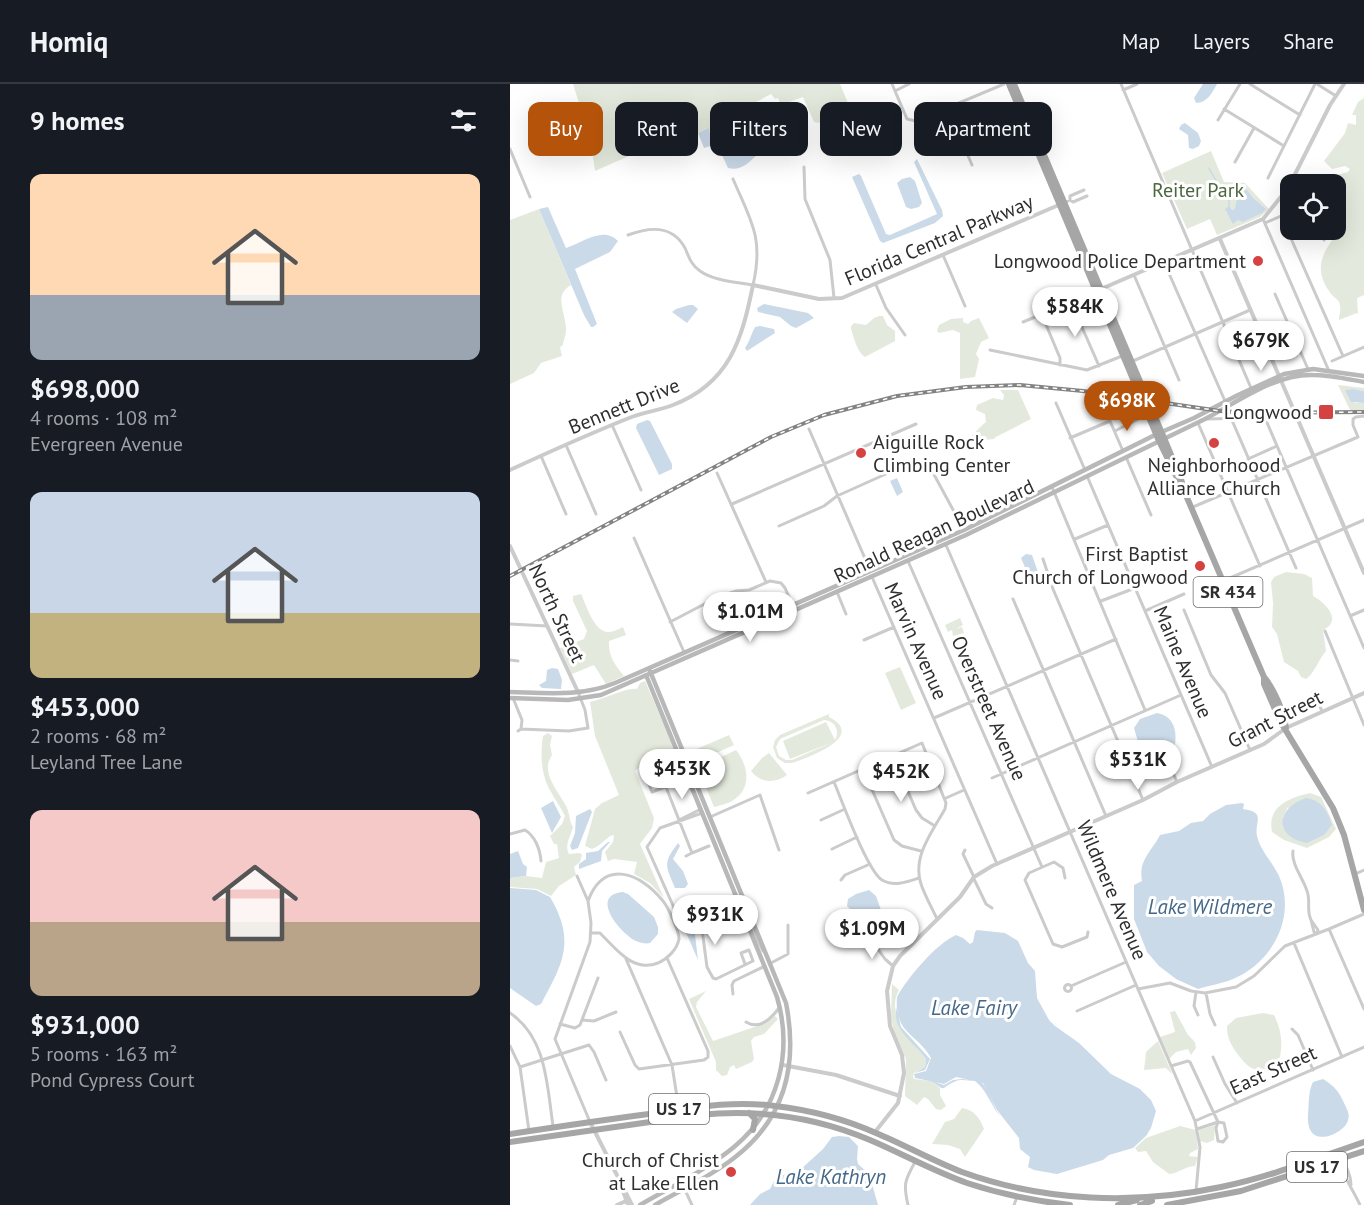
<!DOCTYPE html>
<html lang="en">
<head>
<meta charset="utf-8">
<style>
  :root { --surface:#171b24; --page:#242831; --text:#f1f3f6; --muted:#9ea1a6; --line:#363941; --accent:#b45309 }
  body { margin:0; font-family:"PT Sans",sans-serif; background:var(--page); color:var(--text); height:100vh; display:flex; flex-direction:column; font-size:22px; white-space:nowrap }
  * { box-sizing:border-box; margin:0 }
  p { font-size:20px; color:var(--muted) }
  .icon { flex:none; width:33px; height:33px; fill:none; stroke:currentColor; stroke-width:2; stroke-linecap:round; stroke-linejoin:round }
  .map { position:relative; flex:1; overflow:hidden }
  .side { display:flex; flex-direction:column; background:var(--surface); width:510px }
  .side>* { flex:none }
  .hud { position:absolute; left:18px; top:18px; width:570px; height:54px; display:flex; gap:12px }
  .tools { position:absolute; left:770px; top:90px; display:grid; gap:12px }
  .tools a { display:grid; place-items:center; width:66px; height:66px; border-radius:12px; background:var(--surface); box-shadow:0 6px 24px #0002; font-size:30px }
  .price { position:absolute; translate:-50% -51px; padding:0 14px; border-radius:21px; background:#fff; color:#222; font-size:20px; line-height:39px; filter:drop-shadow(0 2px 3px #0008) }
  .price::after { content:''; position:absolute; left:50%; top:36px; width:18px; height:14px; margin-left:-9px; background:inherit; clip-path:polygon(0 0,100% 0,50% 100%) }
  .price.current { background:var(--accent); color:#fff }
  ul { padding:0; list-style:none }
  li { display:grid; align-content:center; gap:12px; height:318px; padding:0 30px }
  li span { display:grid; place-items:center; height:186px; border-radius:12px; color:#555 }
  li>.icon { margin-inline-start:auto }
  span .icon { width:108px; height:108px; fill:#fffc; stroke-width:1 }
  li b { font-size:26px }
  h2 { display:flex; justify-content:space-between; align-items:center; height:72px; padding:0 30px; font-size:26px }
  .chip { padding:0 21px; border-radius:12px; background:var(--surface); box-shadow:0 6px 24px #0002; font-size:21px; line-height:54px }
  .chip.current { background:var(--accent); color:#fff }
  header { display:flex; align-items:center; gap:36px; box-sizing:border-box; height:84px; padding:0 30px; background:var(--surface); border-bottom:2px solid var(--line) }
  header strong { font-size:28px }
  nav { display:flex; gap:33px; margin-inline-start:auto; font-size:21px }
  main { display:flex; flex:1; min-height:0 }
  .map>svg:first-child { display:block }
  .green { fill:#e3eadd; fill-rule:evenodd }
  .water { fill:#cbdae8 }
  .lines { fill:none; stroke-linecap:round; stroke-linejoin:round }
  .stream { stroke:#cbdae8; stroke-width:1.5 }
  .minor { stroke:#cbcbcb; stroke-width:3 }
  .tertiary { stroke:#cbcbcb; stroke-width:4 }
  .secondary { stroke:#b8b8b8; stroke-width:4.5 }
  .primary { stroke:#a6a6a6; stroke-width:6 }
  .rail-casing { stroke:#838383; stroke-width:4 }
  .rail { stroke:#fff; stroke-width:1.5; stroke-dasharray:4.5; stroke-linecap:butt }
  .poi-dot { fill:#d44342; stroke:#fff; stroke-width:2 }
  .labels { text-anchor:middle; stroke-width:6; stroke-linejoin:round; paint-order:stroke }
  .shield { fill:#fff; stroke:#6d6d6d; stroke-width:1.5 }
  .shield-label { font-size:18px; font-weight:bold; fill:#2e2e2e }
  .park-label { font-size:20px; fill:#4e6640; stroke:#fff }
  .street-label { font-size:20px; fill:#2e2e2e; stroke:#fff }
  .poi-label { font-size:20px; fill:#2e2e2e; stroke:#fff; text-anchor:end }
  .water-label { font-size:21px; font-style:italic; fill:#446888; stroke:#fff }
</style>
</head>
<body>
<header>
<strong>Homiq</strong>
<nav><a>Map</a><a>Layers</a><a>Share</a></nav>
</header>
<main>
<section class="side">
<h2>9 homes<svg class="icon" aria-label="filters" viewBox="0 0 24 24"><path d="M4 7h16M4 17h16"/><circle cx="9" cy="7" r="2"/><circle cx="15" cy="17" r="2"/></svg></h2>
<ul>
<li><span style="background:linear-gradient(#ffd9b3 65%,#9aa5b1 0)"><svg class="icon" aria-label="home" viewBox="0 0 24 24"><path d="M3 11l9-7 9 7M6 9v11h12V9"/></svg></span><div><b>$698,000</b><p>4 rooms · 108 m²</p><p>Evergreen Avenue</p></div></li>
<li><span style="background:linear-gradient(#c9d6e8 65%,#c2b280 0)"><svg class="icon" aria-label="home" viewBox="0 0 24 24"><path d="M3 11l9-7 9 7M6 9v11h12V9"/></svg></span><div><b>$453,000</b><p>2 rooms · 68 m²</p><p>Leyland Tree Lane</p></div></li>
<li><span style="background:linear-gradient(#f6c9c9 60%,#b9a48a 0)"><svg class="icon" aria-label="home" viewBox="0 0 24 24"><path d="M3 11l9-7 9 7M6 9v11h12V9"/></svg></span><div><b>$931,000</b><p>5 rooms · 163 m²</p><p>Pond Cypress Court</p></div></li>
</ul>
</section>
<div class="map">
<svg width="854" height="1121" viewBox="0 0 854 1121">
  <rect width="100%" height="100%" fill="#fff"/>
  <!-- green -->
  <path class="green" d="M63 0H330L354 57 338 62 325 35 310 39 304 38 293 13 271 21 268 14 265 15 261 10 220 32 226 38 232 37 234 42 207 52 200 50 197 44 188 49 185 43 85 87 81 60 68 25 69 19Z
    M854 14V211L847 214 848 231 847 229 829 236C829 231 831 227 830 222 830 215 822 213 819 207 801 181 816 164 832 143L825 126V100H804L803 97 838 88 840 85 835 82 822 85 814 77 835 49 838 39 846 41V31H842L848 18Z
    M701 67 714 98 735 99 759 125 750 133 707 151 700 135 677 145 652 89Z
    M29 125 61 201C42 212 57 230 56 247 56 252 53 256 53 261L50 263 52 272 31 279 24 289 0 300V136Z
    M369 232H373L377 241 385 247V257L355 273C347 268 344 254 341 245V242L344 239 356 241 364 234Z
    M453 234V238L458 240 461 237 469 234 479 254 471 258 466 270 469 275 465 293 450 295V249L443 246 429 249 427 247 429 241 441 235Z
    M828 301 854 304V307L844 305V319H854V328H841Z
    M490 306H508L521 335 484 354 485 355 471 356 458 360 456 359C459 354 471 342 476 338L475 330 466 326 467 321 483 314 493 316 494 311Z
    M776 488 794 490 802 494 803 512C816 519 833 537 813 546L816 567C809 575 804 590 796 595L791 593 788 587 774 578 767 550 762 543 763 519 761 498 764 493Z
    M71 510C76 520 84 549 99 548 103 548 109 545 113 543L116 551 99 557C98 572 105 581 114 592L96 600 84 581 62 590 50 564 74 555 77 547 63 517V512Z
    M450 534 453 541 446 545 452 543 454 549 443 552 442 546 438 548 435 541Z
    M390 583 406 619 391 626 375 589Z
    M135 597 167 671 132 681 125 687 144 734 142 744 130 760 154 814 140 799 124 790 127 778 104 775 98 777 95 768 103 758 104 751 100 752 88 762 82 765 75 762 85 725 92 719 109 711 85 652 80 618C92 616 117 603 127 605L130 599Z
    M319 630V633C358 653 296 674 282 679H275L267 674 263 663 265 656 270 651ZM314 636C325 637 330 646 325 656L316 638 273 657 280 675 323 658 282 676H276L269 672 266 663 270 655Z
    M38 649 42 652 40 661 42 671C40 675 37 679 38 685 39 699 51 711 57 724 60 731 59 736 63 743 61 752 54 761 59 770L70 769 72 771 70 778 64 783 66 791 49 802 41 812 27 805 0 803V794L16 792 32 794 36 778 49 774 47 760H44L40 752 52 740 55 732C50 722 46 717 41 708 31 692 30 670 33 652Z
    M219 651 224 661 184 679 180 668Z
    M226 666C238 681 243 705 222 717 217 720 210 721 204 723L188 684Z
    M259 669 277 691C265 700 250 699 241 687L252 674Z
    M800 709 811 713 826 745 819 753 797 764 774 756 762 748C757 722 779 714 800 709ZM778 723 793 758 784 754 773 743V733Z
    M382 900 389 906C385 913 385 918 385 925 386 949 404 958 416 975L415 983 404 989 403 992 404 995 421 997 430 1004V1011L436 1022 431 1026 426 1025 418 1015 414 1013 407 1021 395 1012 396 975 384 949 381 932Z
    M196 907 187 918 186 923 203 957 256 939 265 932 268 935 254 950 244 953 241 957 244 975 242 978 226 985 224 981 220 983 217 991 212 992 206 986V978L179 915Z
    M665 927 678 951 685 958 686 964 681 971 678 965 666 968 659 975 650 953 665 948 660 928Z
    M753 929 764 931C772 946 773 962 769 977 748 992 740 987 726 968 720 959 717 953 717 942L726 934Z
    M648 957 661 987 662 990 656 984 634 986 636 968Z
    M452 1024C464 1026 470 1034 474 1045L455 1073 450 1065 438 1061 422 1060 435 1038 444 1035Z
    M705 1041 704 1056 697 1059 690 1057 689 1046Z
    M670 1042 686 1046 688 1065 680 1069 679 1072 688 1073 685 1082C673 1083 670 1089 659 1090L643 1078 636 1067 628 1068 625 1064 636 1054Z"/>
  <!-- water -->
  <path class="water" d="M693 0H707C702 9 697 19 686 19L684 14Z
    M675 39 688 49 691 57 689 62 683 65 679 64 678 51 669 45 671 41Z
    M234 42 247 71C237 80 231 87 218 84L207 60 194 64 188 49 198 44 200 50 207 52Z
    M407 75 432 126 433 132 425 139 373 159 370 157 342 93 349 90 351 92 376 150 380 151 427 130 404 78Z
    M400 93 405 97 412 119 409 123 401 125 396 123 387 99 392 95Z
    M736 105 743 114 756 125 752 129 733 138 728 136 723 140 715 125 719 122 722 126 725 125 727 114 733 106Z
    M38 123 56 164C74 158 93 142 108 157L100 168 65 185 87 240 83 243H81L74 231 29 125Z
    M254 220 298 229 304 234 286 244 281 242 270 233 248 228 247 224Z
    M179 221H183L188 225 177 239 162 228 166 225Z
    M250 242 264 245 265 249 237 267 235 264C240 257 241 250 245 243Z
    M844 305 854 307V319L841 318 835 306Z
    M137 336 140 337 162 380V385L149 391 126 344 127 340Z
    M387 394 393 408 387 412 380 397Z
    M516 470 522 471 530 494V496L522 500 511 474Z
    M42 584 48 585 52 596 51 605 32 604 29 601 36 597 37 586Z
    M647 629C665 632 668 649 664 665L648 671 629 661 624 644 630 635Z
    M796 714C811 716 818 727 822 741L814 751 797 759C765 754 764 725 796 714Z
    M43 717 51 733 42 749 31 724Z
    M732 719 734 720 733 725C757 728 744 738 747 752 750 766 763 779 769 792 787 833 762 879 723 895 712 900 699 901 688 905L666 895 649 882 637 868 624 835V801L632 797C628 776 642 767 650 751L669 747 681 739 693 737 700 730 716 721Z
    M80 725 82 728 68 764 62 766 60 762 65 749 66 732Z
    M98 758H100L92 767 91 777 69 785V780L76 775V769L88 767Z
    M168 759 170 762 163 775 173 787 178 800 175 804H165C156 782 152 780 168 759Z
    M8 767 13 780 17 783 16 792 0 794V770Z
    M0 804 26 806 40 813C66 857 53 879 31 920L26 922 0 904Z
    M359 806 366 812 372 829 352 839 345 838 343 828 337 822 338 815 346 810Z
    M113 808 118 810 144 833 148 843V850L140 859C136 860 131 859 126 857 111 850 78 811 113 808Z
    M181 832 183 834 188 876 171 837 172 834Z
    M467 846 495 849 508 857 518 879 525 887 527 914 539 936 545 942 569 959 601 990 630 1005 641 1016 646 1027 641 1044 636 1052 623 1064 599 1071 593 1076 547 1090 524 1086 518 1083 520 1073 510 1065 509 1054 487 1026 473 999 446 993 434 1000 405 994 404 990 416 987 421 974C407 949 384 950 387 913 398 893 426 860 446 851L453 854 460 860 463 858 465 848Z
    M386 923 391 943 420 975 415 986 405 989 415 983 416 975C404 958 382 947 386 923Z
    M452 995C458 996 466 996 472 999 476 1002 486 1027 491 1034 482 1023 476 1005 465 997 460 997 451 995 446 997 429 1004 438 1009 421 997L434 1001 443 996Z
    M813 995C824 1002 829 1007 834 1019 837 1025 840 1030 838 1036 836 1049 795 1069 798 1030 799 1019 798 1008 803 998Z
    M329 1052 339 1053 348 1062 347 1075 348 1080 359 1090 368 1121H240L250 1110 260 1105 266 1093 290 1086 313 1065 322 1053Z"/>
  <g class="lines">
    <!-- stream -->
    <path class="stream" d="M699 84C700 87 718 116 719 117V122"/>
    <!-- minor -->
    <path class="minor" d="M382 0 397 35 406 37 494 0
      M611 0 741 304
      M740 0 790 31
      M807 0 826 12
      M613 6 627 0
      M385 7 399 0
      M438 25 462 81
      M714 25 774 62
      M708 36 730 0
      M0 65 20 113
      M725 78 744 44
      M294 83 295 115 320 176 324 214
      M758 94 805 0
      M560 116V112L574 106
      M554 119 560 116 563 118 577 112
      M771 132 833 272
      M753 135 819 287
      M755 139 780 128
      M810 146 814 156
      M118 151C139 143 162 140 175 164 179 173 181 181 190 187 204 197 226 198 243 201 254 154 241 137 223 95
      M433 171 455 222
      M654 178 715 317
      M624 191 669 296
      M366 201 376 224 395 251
      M765 210 798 285
      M561 218 589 282
      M532 231 550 274V281
      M513 238 585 208
      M480 266 577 286 612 272
      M623 277 740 226
      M822 277 854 263
      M546 319 575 386
      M721 334 786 484
      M755 334 854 564
      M697 335 786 333
      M688 339 750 482
      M102 341 131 406
      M299 345 360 486
      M605 347 628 335 636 328
      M560 354 600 337 613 367
      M56 361 86 430
      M31 372 56 430
      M616 373 641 431
      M738 375 767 362
      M421 385 454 446
      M207 389 256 498
      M577 392 702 683
      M542 403 635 626
      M222 420 406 340
      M683 423 848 353 843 341V335L846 333 854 332
      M269 442 314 422 327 412 407 376
      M124 454 174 568
      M565 455 598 441
      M436 461 685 1037 690 1063 686 1107
      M533 475 543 505 633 716
      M398 477 532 783
      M362 493 487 780
      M713 497 854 436
      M327 508 336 530
      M503 515 596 732
      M591 517 625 504
      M674 526 701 591 715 609 740 666
      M635 527 674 510
      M840 532 854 526
      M160 538 206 514 226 507 239 506 260 497 271 499 275 504 285 526
      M0 540 37 542
      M815 547 854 641
      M354 556 384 543
      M0 576 8 577
      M803 608 812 627
      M3 614 12 636 11 645
      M424 634 606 555
      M8 647 11 645 59 647 78 644 75 626 68 608
      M383 673 406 726 412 734 425 742
      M658 678 667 698
      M353 685 384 756 392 762 411 767
      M134 688 142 708 170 697 167 690 140 702
      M482 694 671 611
      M324 698C332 717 357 786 372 796 384 803 397 798 409 794
      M156 703 182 769 199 762
      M298 709 412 659 436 719 435 725C422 748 402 773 411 800 415 812 422 824 427 835
      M436 714 454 706
      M192 729 150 744 137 763 165 826C181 827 204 819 221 816L227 829
      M200 733 250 711 269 766
      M171 735 191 725
      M311 736 335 725
      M0 750 15 746C25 752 30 765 31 777
      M322 765 347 753
      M455 766 453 770 464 793
      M783 767C781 780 793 794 797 807 801 817 796 826 801 836
      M176 772 182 769
      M845 790 854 786
      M67 792 78 817 81 839 80 858 45 955 80 1038
      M463 793 476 820 482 824
      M555 794 553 784 544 778 519 789 515 796 543 860 552 863 577 853 578 848
      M331 796 335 791 360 780
      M78 817C94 774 131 789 153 817 158 823 161 831 164 838 166 843 169 849 169 855 167 866 157 875 148 879 123 889 106 865 90 849H81
      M189 823 197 883 203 894 206 895 243 877 239 866 231 869 235 880
      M390 833 402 860
      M213 840 229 837
      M192 843 226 840 238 836 253 867
      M819 845 854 925
      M807 849 808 846 801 836 804 848 807 850
      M360 854 375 875 383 882
      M784 859 832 973
      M116 875 162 981 169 1026
      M261 879 278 870V841
      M554.5 904a3.5 3.5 0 1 1 7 0a3.5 3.5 0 1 1-7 0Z
      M561 902 616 878
      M628 905 660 899 681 907 695 909 726 903 744 892 775 862 819 845 854 830
      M686 908 684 922 688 931
      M696 909 700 930 705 941
      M223 910 222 901 224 897 255 882
      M567 927 626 901
      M0 929C37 954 37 1002 43 1042
      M72 936 84 937 106 928
      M236 938C249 946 261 935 269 924
      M50 940 65 944 70 941 88 894
      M782 945 788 951 803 986
      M110 948 125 981 129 985 194 976 198 973V967L157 874
      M0 962 10 983 19 1047
      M703 973 715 1000 727 1019
      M661 982 678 977 680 978 708 1038 714 1039 717 1053 713 1058 708 1057 706 1044 708 1038 687 1045
      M10 983 79 961 84 968 96 996
      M685 1037 854 963
      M829 1075C832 1092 843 1105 850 1121
      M830 1076C837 1081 841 1093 841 1101
      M175 1106 182 1121
      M398 1121C393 1100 395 1096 405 1078
      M504 1121 507 1113"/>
    <!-- tertiary -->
    <path class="tertiary" d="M710 155 854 489
      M591 205 753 135 778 104 820 21 834 0
      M0 386C39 368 79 350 119 334 133 328 148 327 163 321 220 299 232 255 243 201L309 215 332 214 551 120
      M0 462 68 608
      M273 981 326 991 390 1012
      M80 1038 122 1121
      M365 1048 388 1019 394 989 392 971 380 942 377 907 383 882 390 872 450 813 464 793 482 782 633 716 667 698 754 660 776 644 854 609
      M113 1107 118 1121
      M107 1121 116 1117"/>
    <!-- secondary -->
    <path class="secondary" d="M140 587 276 919C288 980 275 1035 224 1074 200 1093 171 1106 145 1121
      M0 608C36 609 71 613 105 599L454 446 647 350 684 334 728 311 774 290 803 285 854 292
      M0 614 58 616 91 611 456 451 695 335C728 318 764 290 803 291 820 291 837 295 854 298
      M130 1121C161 1103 196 1086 224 1063 269 1026 283 968 267 913L136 591"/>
    <!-- primary -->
    <path class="primary" d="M499 0 649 357 672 404
      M504 0 654 354 671 395 675 409 754 593C764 605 774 628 776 644
      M754 594V600L770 637 823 724 834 751 854 826
      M239 1029 245 1035 243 1046
      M0 1050C46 1043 93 1036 139 1030 181 1024 223 1016 265 1022 300 1026 334 1035 366 1049 395 1061 423 1077 452 1088 535 1118 626 1121 711 1103 760 1093 807 1074 854 1058
      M0 1058 189 1031C248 1025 306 1033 360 1056 393 1070 423 1087 457 1099 490 1110 525 1117 560 1121
      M608 1121 627 1116
      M630 1121 642 1117
      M657 1121 731 1107 854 1067"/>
    <!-- rail casing -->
    <g class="rail-casing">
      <path id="rail" d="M0 492 261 353 314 331 387 312 456 303 510 301 573 307 710 327 740 329 854 328"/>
    </g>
    <!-- rail -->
    <use href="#rail" class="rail"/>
  </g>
  <!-- markers -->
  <g class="poi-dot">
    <circle cx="748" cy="177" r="6"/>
    <rect x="808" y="320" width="16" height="16" rx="3"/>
    <circle cx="704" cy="359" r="6"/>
    <circle cx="351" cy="369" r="6"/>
    <circle cx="690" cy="482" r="6"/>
    <circle cx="221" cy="1088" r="6"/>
  </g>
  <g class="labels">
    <!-- shield labels -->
    <g class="shield">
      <rect x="683.5" y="493" width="69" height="30" rx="4.5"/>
      <rect x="139" y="1010" width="60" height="30" rx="4.5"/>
      <rect x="777" y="1068" width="60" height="30" rx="4.5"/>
    </g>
    <g class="shield-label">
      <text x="718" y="514">SR 434</text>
      <text x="169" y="1031">US 17</text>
      <text x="807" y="1089">US 17</text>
    </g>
    <!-- park labels -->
    <g class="park-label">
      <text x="688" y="113">Reiter Park</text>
    </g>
    <!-- street labels -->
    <g class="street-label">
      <text transform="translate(429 156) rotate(-23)" y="7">Florida Central Parkway</text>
      <text transform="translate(114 322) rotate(-22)" y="7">Bennett Drive</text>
      <text transform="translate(424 447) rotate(-25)" y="7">Ronald Reagan Boulevard</text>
      <text transform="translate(47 529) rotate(65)" y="7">North Street</text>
      <text transform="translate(406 557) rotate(66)" y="7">Marvin Avenue</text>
      <text transform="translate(673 578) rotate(67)" y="7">Maine Avenue</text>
      <text transform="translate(479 624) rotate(66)" y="7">Overstreet Avenue</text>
      <text transform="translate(765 635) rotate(-27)" y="7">Grant Street</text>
      <text transform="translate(602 806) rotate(67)" y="7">Wildmere Avenue</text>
      <text transform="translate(763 986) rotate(-24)" y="7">East Street</text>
    </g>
    <!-- poi labels -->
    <g class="poi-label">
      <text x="736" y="184">Longwood Police Department</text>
      <text x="802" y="335">Longwood</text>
      <text x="363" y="365" text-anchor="start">Aiguille Rock<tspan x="363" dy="23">Climbing Center</tspan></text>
      <text x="704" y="388" text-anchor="middle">Neighborhoood<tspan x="704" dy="23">Alliance Church</tspan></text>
      <text x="678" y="477">First Baptist<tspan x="678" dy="23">Church of Longwood</tspan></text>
      <text x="209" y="1083">Church of Christ<tspan x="209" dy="23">at Lake Ellen</tspan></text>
    </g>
    <!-- water labels -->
    <g class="water-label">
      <text x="700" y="830">Lake Wildmere</text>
      <text x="464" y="931">Lake Fairy</text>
      <text x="321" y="1100">Lake Kathryn</text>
    </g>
  </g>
</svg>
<div class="tools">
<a><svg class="icon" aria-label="locate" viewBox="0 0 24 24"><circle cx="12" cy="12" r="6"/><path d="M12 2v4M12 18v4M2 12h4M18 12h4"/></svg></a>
</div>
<b class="price" style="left:565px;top:254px">$584K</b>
<b class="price" style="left:751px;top:288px">$679K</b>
<b class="price current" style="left:617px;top:348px">$698K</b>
<b class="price" style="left:240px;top:559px">$1.01M</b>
<b class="price" style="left:628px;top:707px">$531K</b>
<b class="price" style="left:172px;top:716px">$453K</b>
<b class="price" style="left:391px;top:719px">$452K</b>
<b class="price" style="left:205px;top:862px">$931K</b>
<b class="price" style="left:362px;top:876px">$1.09M</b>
<div class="hud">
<a class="chip current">Buy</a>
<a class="chip">Rent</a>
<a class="chip">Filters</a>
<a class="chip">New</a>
<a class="chip">Apartment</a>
</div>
</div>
</main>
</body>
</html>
